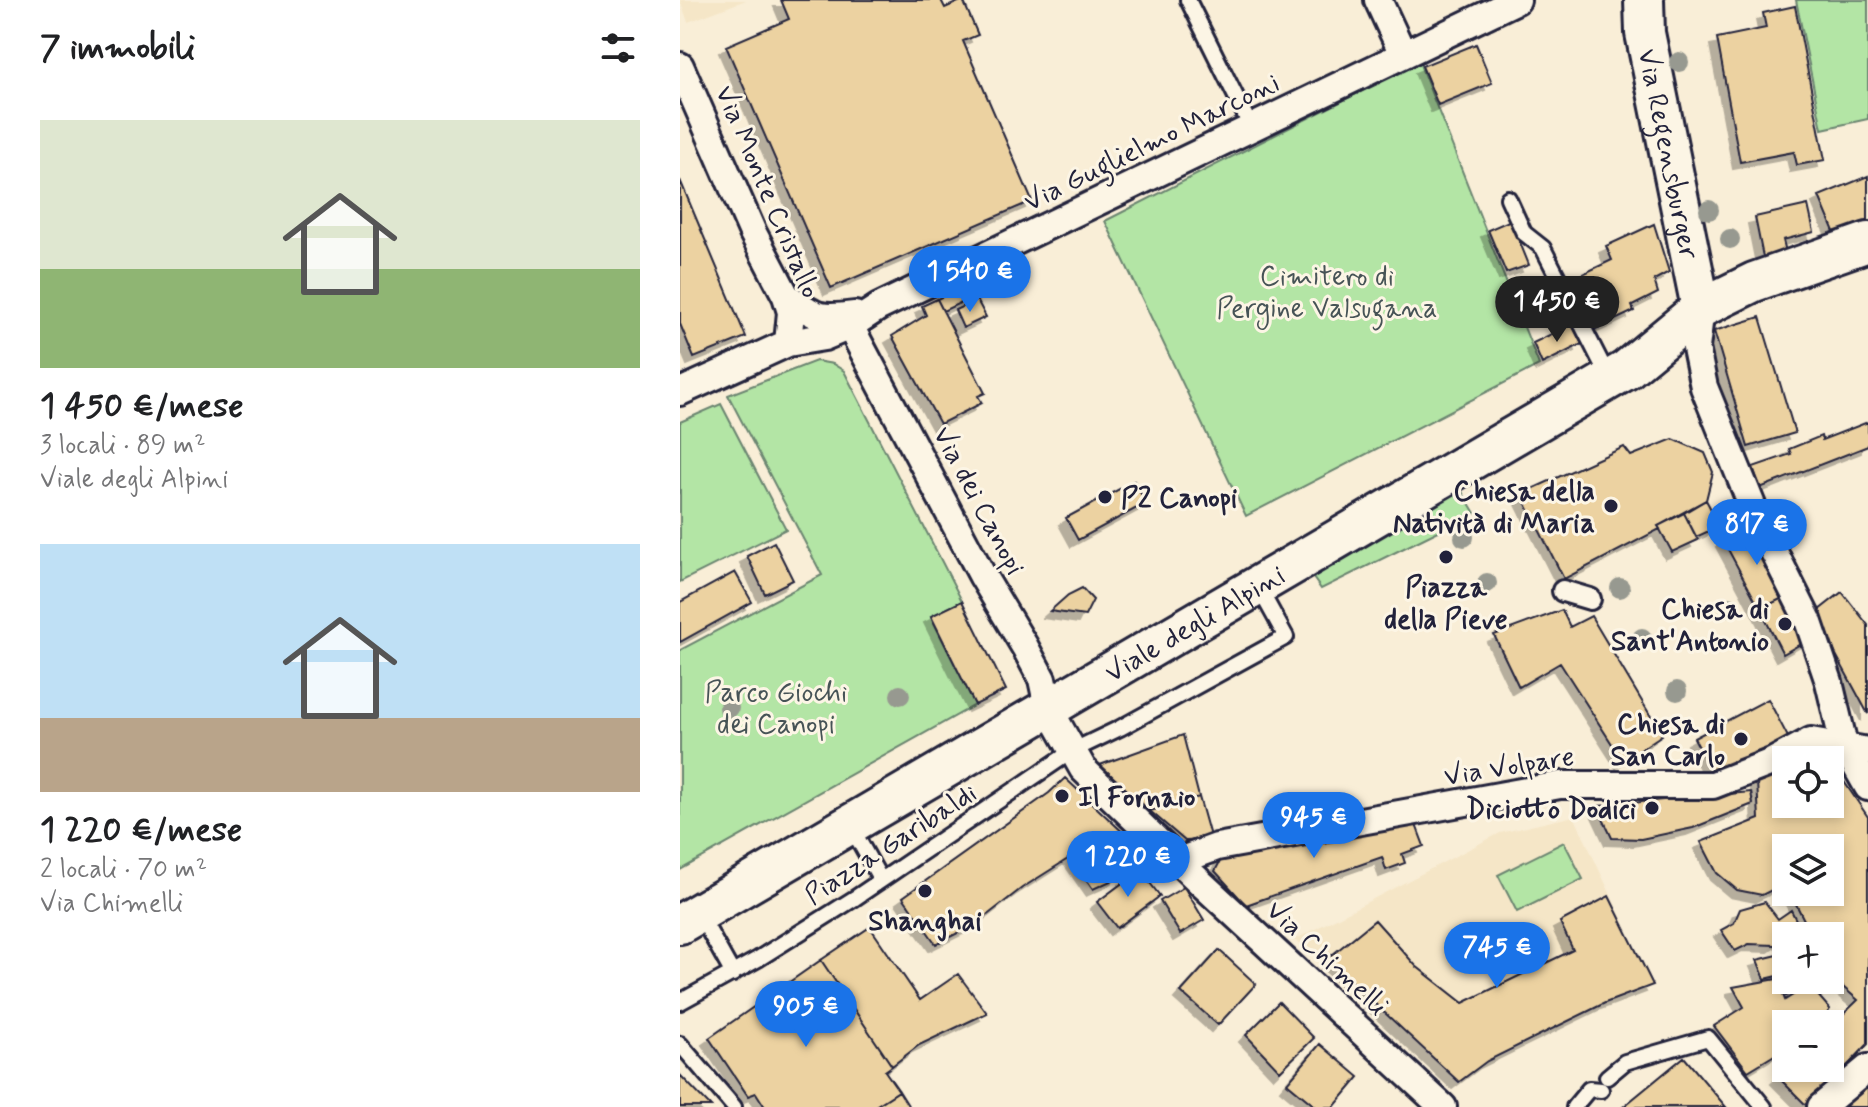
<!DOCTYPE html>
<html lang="it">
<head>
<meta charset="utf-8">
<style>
  :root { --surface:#fff; --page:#f6f6f6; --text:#202124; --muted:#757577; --accent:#1a73e8 }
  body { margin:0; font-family:Mynerve,sans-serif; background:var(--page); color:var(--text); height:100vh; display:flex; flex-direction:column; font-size:30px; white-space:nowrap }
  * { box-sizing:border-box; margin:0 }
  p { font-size:26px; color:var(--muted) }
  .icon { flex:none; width:44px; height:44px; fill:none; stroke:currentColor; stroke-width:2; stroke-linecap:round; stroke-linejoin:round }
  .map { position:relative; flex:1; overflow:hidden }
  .panel { display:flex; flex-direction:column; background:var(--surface); width:680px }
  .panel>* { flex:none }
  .fabs { position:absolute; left:1092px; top:746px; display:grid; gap:16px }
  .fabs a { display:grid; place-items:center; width:72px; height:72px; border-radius:0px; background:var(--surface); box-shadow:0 4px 12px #0003; font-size:40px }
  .price { position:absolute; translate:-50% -68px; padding:0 18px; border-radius:28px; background:var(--accent); color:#fff; font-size:26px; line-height:52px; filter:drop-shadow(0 2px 4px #0008) }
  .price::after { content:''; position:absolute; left:50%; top:48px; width:24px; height:18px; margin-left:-12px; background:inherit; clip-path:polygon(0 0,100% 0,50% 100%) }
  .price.active { background:#222; color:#fff }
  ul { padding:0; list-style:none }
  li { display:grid; align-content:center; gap:16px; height:424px; padding:0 40px }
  li span { display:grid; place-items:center; height:248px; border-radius:0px; color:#555 }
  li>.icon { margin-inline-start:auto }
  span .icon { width:144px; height:144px; fill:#fffc; stroke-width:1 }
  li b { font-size:34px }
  h2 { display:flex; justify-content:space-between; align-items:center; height:96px; padding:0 40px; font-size:34px }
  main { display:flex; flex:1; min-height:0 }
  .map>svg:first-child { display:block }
  .built { fill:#f5e6c7 }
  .green { fill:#b3e5a5; stroke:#6a8470; stroke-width:2 }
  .building { fill:#ecd2a1; stroke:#22223b; stroke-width:2; filter:url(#shadow) }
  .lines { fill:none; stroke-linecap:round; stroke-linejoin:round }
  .service-casing { stroke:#22223b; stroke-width:20 }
  .pedestrian-casing { stroke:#22223b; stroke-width:26 }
  .minor-casing { stroke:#22223b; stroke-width:32 }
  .secondary-casing { stroke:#22223b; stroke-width:44 }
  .service { stroke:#fcf5e5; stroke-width:14 }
  .pedestrian { stroke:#fcf5e5; stroke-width:20 }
  .minor { stroke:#fcf5e5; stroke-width:26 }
  .secondary { stroke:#fcf5e5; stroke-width:38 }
  .tree { fill:#979990 }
  .poi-dot { fill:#22223b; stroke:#fcf5e5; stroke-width:3 }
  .labels { text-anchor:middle; stroke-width:6; stroke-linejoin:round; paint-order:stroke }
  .street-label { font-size:28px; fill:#22223b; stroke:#fcf5e5 }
  .park-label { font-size:28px; fill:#465356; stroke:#fcf5e5 }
  .poi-label { font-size:28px; font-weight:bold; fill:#22223b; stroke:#fcf5e5; text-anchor:end }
</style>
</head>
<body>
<main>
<section class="panel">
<h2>7 immobili<svg class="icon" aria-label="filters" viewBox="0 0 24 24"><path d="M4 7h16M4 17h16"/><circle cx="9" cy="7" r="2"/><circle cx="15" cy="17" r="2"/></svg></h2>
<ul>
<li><span style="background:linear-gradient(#dfe7d0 60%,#8fb573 0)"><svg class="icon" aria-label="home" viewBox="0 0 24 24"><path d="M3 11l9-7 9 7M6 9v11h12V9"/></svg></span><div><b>1 450 €/mese</b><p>3 locali · 89 m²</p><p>Viale degli Alpini</p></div></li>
<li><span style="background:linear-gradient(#bfe0f5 70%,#b9a48a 0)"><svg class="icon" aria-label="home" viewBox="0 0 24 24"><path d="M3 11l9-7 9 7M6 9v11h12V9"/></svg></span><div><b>1 220 €/mese</b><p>2 locali · 70 m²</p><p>Via Chimelli</p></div></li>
</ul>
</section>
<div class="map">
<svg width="1188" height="1107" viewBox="0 0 1188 1107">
  <defs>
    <filter id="shadow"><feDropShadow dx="-7" dy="7" stdDeviation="0" flood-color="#0004"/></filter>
  </defs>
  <rect width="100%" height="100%" fill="#f9eed7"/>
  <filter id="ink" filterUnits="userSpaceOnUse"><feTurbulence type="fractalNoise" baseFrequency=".0125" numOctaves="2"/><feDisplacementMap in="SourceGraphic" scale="16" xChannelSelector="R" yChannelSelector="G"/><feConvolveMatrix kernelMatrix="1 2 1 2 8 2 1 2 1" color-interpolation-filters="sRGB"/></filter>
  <g filter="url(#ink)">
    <!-- built -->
    <path class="built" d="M0 0H66L8 22Z
      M894 816 973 985 925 1003 807 1061 779 1082 647 959 614 940 820 833Z"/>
    <!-- green -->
    <path class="green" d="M1116 0H1188V119L1142 129Z
      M739 62 859 365 566 516 425 221Z
      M136 361 153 364 164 371 282 601 251 617 295 705 0 870V650L142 575 48 395Z
      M41 404 106 529 0 582V422Z
      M781 490 795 513 641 589 631 575Z
      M884 842 903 879 837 912 818 875Z"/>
    <!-- building -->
    <path class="building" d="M101 0H261L265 8 283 0 298 35 283 41 352 201 151 288 46 46 109 19Z
      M1115 6 1145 160 1117 165 1114 152 1060 162 1037 38 1086 28 1083 13Z
      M796 44 812 83 758 105 742 66Z
      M1188 176V221L1155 234 1139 196Z
      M0 180 66 337 14 358 0 324Z
      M1128 205 1134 232 1103 240 1106 252 1083 257 1075 217Z
      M831 220 849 265 826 273 808 230Z
      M974 224 989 272 974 280 978 293 952 306 954 311 912 331 888 281 932 260 926 246Z
      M293 282 299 294 263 311 257 299Z
      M257 299 305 393 298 396 302 403 260 424 212 336 246 315 242 306Z
      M297 300 306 317 283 328 275 310Z
      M1080 317 1115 433 1068 447 1034 331Z
      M892 324 902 344 862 364 853 343Z
      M1188 422V446L1080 488 1073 467 1111 454 1109 449 1141 436 1142 440Z
      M993 439 1025 453 1033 472 1026 500 978 526 980 529 884 579 841 494 944 447 951 456Z
      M454 481 466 503 398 540 386 518Z
      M1026 500 1040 526 1016 537 1004 513Z
      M1004 513 1018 540 992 552 978 526Z
      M1072 525 1111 594 1080 609 1043 540Z
      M94 542 113 580 85 594 67 556Z
      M55 572 72 602 0 642V602Z
      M402 588 413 600 405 616 370 611 388 595Z
      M1162 592 1188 625V714L1134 614Z
      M1111 594 1129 639 1103 654 1080 609Z
      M282 601 326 690 295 705 251 616Z
      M882 610 890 627 911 616 982 735 943 761 880 663 839 687 814 635Z
      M1088 699 1109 739 1035 777 1014 738Z
      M503 735 519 797 470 811 420 765Z
      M1150 761 1188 817V1044L1128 1107 1098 1077 1108 1068H1150V1027L1178 1000 1156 981 1150 970V936H1132L1110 892H1150V848H1106V883L1082 895 1057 890 1037 873 1021 842 1079 819 1077 781 1106 771V804H1150Z
      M385 778 465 853 433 880 413 889 391 857 342 888 296 924 256 944 223 897 369 793Z
      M1071 792 1073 804 1013 828 961 839 932 838 917 806Z
      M519 797 531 840 505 841 470 811Z
      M735 822 744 846 722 854 725 863 706 870 702 857 566 905 535 871 543 856Z
      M460 870 480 896 437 928 417 902Z
      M504 887 524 920 500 934 480 901Z
      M929 896 973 985 925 1003 807 1061 779 1082 647 959 695 920 736 966 783 1003 893 950 880 922Z
      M1085 902 1098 919 1111 910 1120 928 1095 945 1069 944 1055 951 1041 930 1054 923 1060 909Z
      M190 927 240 1000 278 974 307 1013 239 1045 212 1066 141 960Z
      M539 950 576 984 538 1025 501 992Z
      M1106 953V980H1150V978L1154 985 1140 996 1130 982 1106 996 1098 976 1085 979 1077 960Z
      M141 960 212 1066 205 1071 219 1091 194 1107H85L76 1093 68 1096 29 1038Z
      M1097 979 1105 1000 1129 985 1150 1009 1140 1024H1106V1048L1068 1071 1034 1026 1064 1007 1053 987Z
      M599 1002 634 1038 600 1071 566 1035Z
      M640 1044 679 1077 654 1107H636L607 1083Z
      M1004 1057 1046 1107H943Z
      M0 1075 31 1107H0Z
      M1188 1077V1107H1155Z
      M219 1091 229 1107H194Z"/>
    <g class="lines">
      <!-- service casing -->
      <g class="service-casing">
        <path id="service" d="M508 0 572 129
          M828 198 844 233 863 248 930 380
          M170 825 201 880
          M20 915 53 974
          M0 1002 78 959 175 898 392 751 440 728 606 637 579 588
          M0 1044 54 1107
          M927 1077 945 1062 1028 1038 1084 1107
          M894 1107 909 1089 921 1090"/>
      </g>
      <!-- pedestrian casing -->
      <g class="pedestrian-casing">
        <path id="pedestrian" d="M883 591 910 599"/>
      </g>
      <!-- minor casing -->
      <g class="minor-casing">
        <path id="minor" d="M698 0 723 54
          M0 66 73 233 106 296 111 312 108 343
          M106 296C137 317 137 320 175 315
          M1021 308 1016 348 1024 387 1077 518 1128 620 1149 682 1164 745 1188 787
          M170 326 302 575 345 647 362 679 368 707 403 769 522 884 763 1107
          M0 392 108 343 144 337 170 326 199 307 837 0
          M499 861 537 847 880 785H1033L1092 762 1131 741 1188 751
          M1141 1107 1188 1068"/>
      </g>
      <!-- secondary casing -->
      <g class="secondary-casing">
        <g id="secondary">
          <path id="s1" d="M964 0 965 33 1021 308"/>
          <path id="s2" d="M0 924 946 370 1021 308 1074 282 1188 242"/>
        </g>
      </g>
      <!-- service -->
      <use href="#service" class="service"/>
      <!-- pedestrian -->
      <use href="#pedestrian" class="pedestrian"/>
      <!-- minor -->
      <use href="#minor" class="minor"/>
      <!-- secondary -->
      <use href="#secondary" class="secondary"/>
    </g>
    <!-- trees -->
    <g class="tree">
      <circle cx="999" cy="62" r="10"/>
      <circle cx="1029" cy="210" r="10"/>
      <circle cx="1050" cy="239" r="10"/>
      <circle cx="784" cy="537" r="10"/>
      <circle cx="807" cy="583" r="10"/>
      <circle cx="940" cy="588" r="10"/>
      <circle cx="1049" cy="607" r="10"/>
      <circle cx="962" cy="638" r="10"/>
      <circle cx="997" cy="691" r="10"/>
      <circle cx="220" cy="695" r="10"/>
      <circle cx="49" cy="708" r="10"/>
    </g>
  </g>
  <!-- markers -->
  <g class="poi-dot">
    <circle cx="425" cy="497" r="8"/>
    <circle cx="931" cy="506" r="8"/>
    <circle cx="766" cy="557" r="8"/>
    <circle cx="1105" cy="624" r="8"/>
    <circle cx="1061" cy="739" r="8"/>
    <circle cx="382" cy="796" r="8"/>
    <circle cx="972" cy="808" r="8"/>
    <circle cx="245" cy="891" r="8"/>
  </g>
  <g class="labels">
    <!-- street labels -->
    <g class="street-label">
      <text transform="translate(471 141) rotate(-26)" y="10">Via Guglielmo Marconi</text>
      <text dy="10" stroke="none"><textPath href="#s1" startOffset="156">Via Regensburger</textPath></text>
      <text transform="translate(89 191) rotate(67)" y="10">Via Monte Cristallo</text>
      <text transform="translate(300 500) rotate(62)" y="10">Via dei Canopi</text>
      <text dy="10" stroke="none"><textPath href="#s2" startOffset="596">Viale degli Alpini</textPath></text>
      <text transform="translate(829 765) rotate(-9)" y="10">Via Volpare</text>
      <text transform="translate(210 843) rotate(-33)" y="10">Piazza Garibaldi</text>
      <text transform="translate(648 957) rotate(43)" y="10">Via Chimelli</text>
    </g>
    <!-- park labels -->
    <g class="park-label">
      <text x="647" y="285">Cimitero di<tspan x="647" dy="32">Pergine Valsugana</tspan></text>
      <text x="96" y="701">Parco Giochi<tspan x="96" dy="32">dei Canopi</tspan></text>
    </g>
    <!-- poi labels -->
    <g class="poi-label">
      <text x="915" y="500">Chiesa della<tspan x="915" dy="32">Natività di Maria</tspan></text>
      <text x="441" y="507" text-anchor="start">P2 Canopi</text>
      <text x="766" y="596" text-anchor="middle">Piazza<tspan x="766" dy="32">della Pieve</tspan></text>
      <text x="1089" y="618">Chiesa di<tspan x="1089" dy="32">Sant'Antonio</tspan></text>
      <text x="1045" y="733">Chiesa di<tspan x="1045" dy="32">San Carlo</tspan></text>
      <text x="398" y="806" text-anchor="start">Il Fornaio</text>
      <text x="956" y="818">Diciotto Dodici</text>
      <text x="245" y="930" text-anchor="middle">Shanghai</text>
    </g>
  </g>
</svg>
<div class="fabs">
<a><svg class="icon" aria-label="locate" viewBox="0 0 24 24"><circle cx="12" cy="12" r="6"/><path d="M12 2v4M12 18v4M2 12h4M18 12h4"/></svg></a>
<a><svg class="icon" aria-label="layers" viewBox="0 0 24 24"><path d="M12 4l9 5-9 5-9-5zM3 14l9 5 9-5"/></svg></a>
<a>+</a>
<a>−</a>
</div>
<b class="price" style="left:290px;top:314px">1 540 €</b>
<b class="price active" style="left:877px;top:344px">1 450 €</b>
<b class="price" style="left:1077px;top:567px">817 €</b>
<b class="price" style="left:634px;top:860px">945 €</b>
<b class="price" style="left:448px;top:899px">1 220 €</b>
<b class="price" style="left:817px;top:990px">745 €</b>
<b class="price" style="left:126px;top:1049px">905 €</b>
</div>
</main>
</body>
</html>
